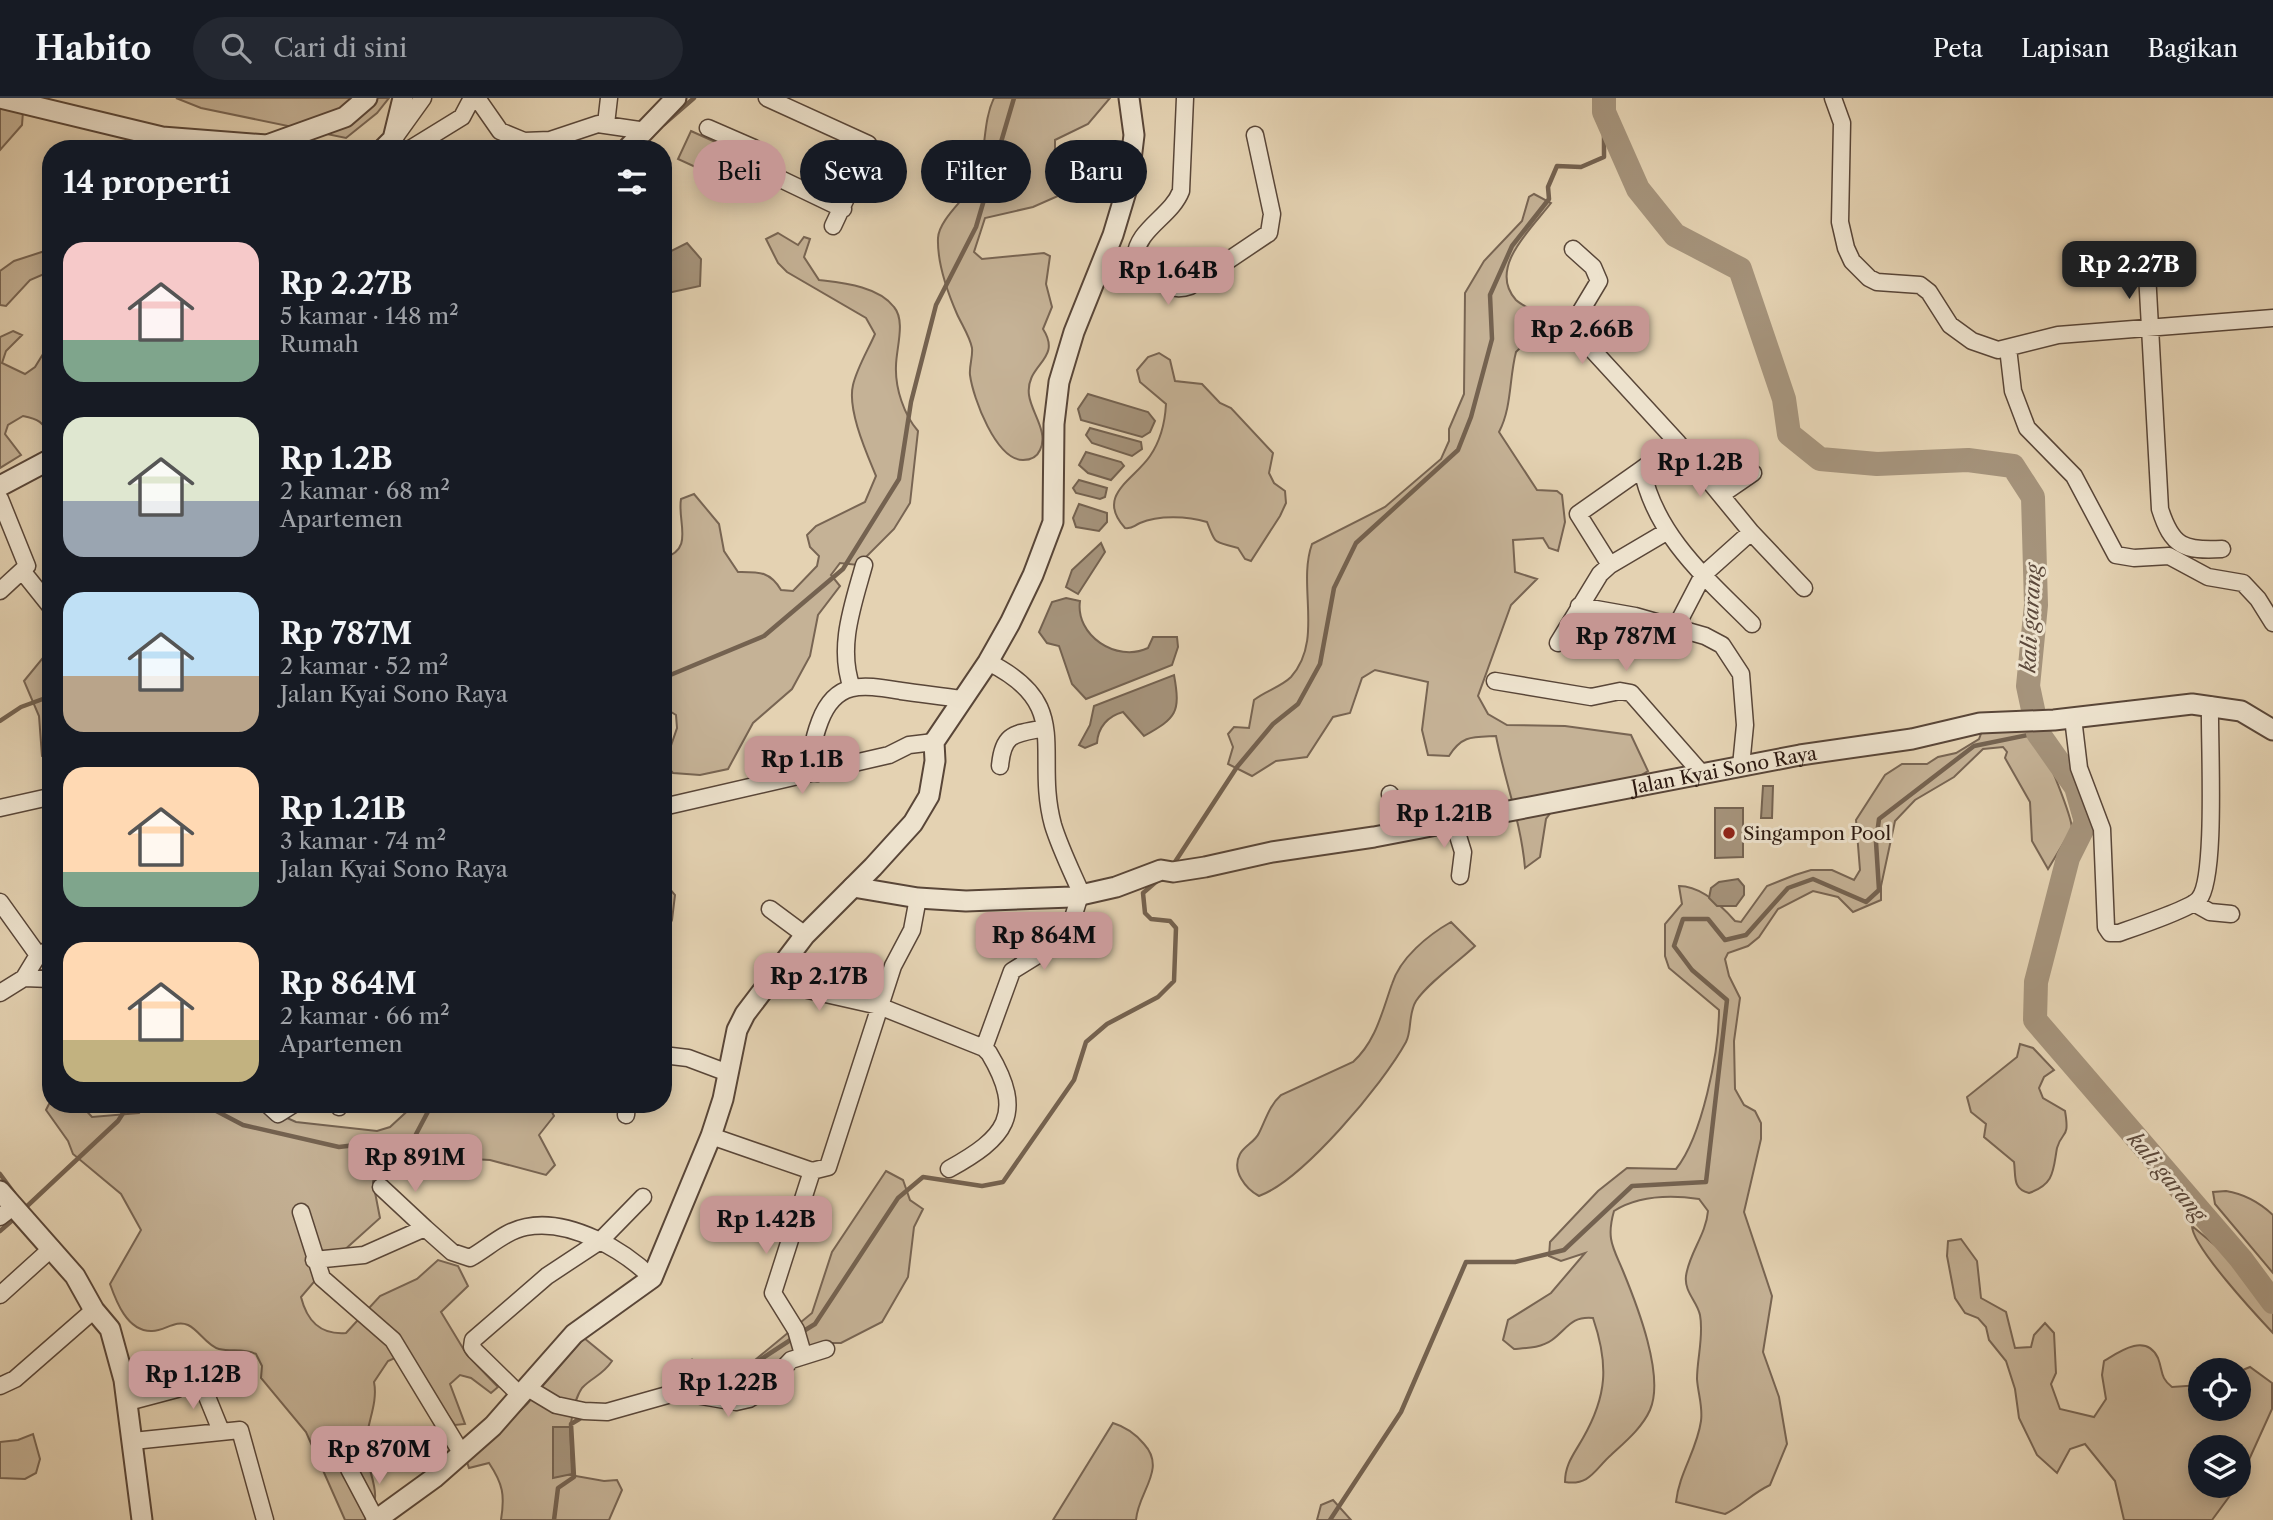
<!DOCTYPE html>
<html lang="id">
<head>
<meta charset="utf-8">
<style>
  :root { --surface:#171b24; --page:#242831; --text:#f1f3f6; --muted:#9ea1a6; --line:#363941; --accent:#c59692 }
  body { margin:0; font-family:"Libre Caslon Text",serif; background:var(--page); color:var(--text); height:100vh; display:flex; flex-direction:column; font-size:26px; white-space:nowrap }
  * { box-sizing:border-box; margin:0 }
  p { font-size:23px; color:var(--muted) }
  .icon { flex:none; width:38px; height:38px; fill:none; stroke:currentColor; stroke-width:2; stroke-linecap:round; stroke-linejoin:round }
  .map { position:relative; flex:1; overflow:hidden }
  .sheet { position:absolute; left:42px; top:42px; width:630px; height:973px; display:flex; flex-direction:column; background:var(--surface); border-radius:28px; box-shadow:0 4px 18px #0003 }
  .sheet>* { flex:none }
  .hud { position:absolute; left:693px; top:42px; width:665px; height:63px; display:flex; gap:14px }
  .buttons { position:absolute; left:2188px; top:1260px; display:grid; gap:14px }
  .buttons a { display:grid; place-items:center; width:63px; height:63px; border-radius:50%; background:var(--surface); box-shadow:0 4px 18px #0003; font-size:35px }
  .price { position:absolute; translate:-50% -60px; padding:0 16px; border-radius:14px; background:var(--accent); color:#111; font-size:23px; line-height:46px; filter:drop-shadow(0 2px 4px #0008) }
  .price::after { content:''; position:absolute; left:50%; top:42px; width:21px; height:16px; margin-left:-10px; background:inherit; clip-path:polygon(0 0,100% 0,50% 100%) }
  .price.active { background:#222; color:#fff }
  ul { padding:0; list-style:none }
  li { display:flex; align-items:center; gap:21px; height:175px; padding:0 21px }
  li span { display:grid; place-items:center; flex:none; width:196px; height:140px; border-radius:21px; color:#555 }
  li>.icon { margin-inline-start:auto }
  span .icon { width:84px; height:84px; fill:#fffc; stroke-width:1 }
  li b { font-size:30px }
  h2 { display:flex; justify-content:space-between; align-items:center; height:84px; padding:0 21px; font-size:30px }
  .pill { padding:0 24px; border-radius:32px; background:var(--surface); box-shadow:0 4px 18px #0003; font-size:24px; line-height:63px }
  .pill.active { background:var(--accent); color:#111 }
  header { display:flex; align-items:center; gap:42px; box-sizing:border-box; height:98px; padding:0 35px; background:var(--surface); border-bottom:2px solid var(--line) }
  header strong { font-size:33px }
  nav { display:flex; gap:38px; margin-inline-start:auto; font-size:24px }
  .search { width:490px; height:63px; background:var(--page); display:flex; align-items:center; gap:18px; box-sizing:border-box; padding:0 24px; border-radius:38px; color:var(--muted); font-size:26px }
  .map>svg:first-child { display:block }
  .green { fill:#c5b296; stroke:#786553; stroke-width:2 }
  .water { fill:#a5937b; stroke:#746250; stroke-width:2 }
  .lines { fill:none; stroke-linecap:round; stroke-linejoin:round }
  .stream { stroke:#746250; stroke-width:4.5 }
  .river { stroke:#a5937b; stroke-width:24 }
  .minor-casing { stroke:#594638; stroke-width:19 }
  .tertiary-casing { stroke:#594638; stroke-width:23 }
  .minor { stroke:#ede2cd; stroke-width:16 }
  .tertiary { stroke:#ede2cd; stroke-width:19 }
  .poi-dot { fill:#8f2418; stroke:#ede2cd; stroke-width:2.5 }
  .labels { text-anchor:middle; stroke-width:6; stroke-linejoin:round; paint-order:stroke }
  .street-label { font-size:19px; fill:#2b1810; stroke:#ede2cd }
  .poi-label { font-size:19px; fill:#2b1810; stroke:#ede2cd; text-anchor:start }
  .water-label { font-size:21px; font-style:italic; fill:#5c493b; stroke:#ede2cd }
</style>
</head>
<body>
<header>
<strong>Habito</strong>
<div class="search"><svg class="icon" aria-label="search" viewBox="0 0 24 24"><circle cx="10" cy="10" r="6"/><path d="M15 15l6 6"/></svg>Cari di sini</div>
<nav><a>Peta</a><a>Lapisan</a><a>Bagikan</a></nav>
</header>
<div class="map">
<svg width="2273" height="1422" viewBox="0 0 2273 1422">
  <rect width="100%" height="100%" fill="#e4d2b2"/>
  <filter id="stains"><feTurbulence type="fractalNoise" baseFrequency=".00286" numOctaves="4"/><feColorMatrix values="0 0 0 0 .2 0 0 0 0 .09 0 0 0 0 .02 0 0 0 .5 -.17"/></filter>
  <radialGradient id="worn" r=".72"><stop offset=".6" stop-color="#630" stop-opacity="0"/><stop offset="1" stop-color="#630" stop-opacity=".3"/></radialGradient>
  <!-- green -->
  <path class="green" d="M0 0H24L22 27 0 52Z
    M176 0H389L377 15 346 40 201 10Z
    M994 0H1110L1088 26 1055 42V59L1067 79 1058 98 1033 109 985 120 974 154 982 161 1044 155 1050 158 1046 186 1052 209 1043 231C1063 262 1025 266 1029 297 1031 314 1049 334 1040 352 1037 359 1030 362 1023 362 996 362 973 300 970 277 969 268 973 259 972 250 970 239 962 227 957 216 947 193 937 165 938 140 939 122 964 102 973 87 988 59 981 27 994 0Z
    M691 33 753 61 739 89 678 61Z
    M1534 96 1551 105C1532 130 1487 170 1516 202 1522 208 1533 211 1540 217 1540 236 1528 241 1516 254 1509 281 1512 309 1499 334L1537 392 1557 393 1562 397 1565 424 1558 453 1549 450 1543 440 1513 442 1515 474 1537 481 1511 507 1478 598 1488 616 1507 627 1565 628 1631 637 1648 673 1638 679 1563 698 1546 721 1540 759 1525 770C1521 724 1505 684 1496 638 1473 639 1462 637 1449 658L1428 657 1422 632 1428 584 1375 572 1362 580 1350 615 1333 619 1307 659 1276 663 1252 678 1228 666 1233 649 1228 636 1234 629 1249 630 1254 602C1265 593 1281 589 1291 579 1324 542 1297 488 1312 446L1385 409 1441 361 1449 343V331L1464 296 1465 195 1484 163 1522 123 1529 99Z
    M778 135 798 147 804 139 810 141 804 159 819 182C843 185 878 188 894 209 906 223 896 251 896 268 895 290 904 317 918 333L910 405 894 431 858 467 840 465 831 477 840 488 818 517 810 558 792 591 753 625 728 671 700 677 673 675 665 665 677 630 676 617 663 609V460C695 452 677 424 681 401L694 396 719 426 724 453 738 474C759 474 770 473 781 492L793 493 817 468 819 458 810 449 807 437 816 428 865 404 876 378C867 356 847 312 853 287 857 270 868 252 875 236L866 220 787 174 778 165 766 141Z
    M51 151V173L30 182 6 208 0 207V173L14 163Z
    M13 233 22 237 6 253 2 265 25 276 35 269 51 243V338C42 324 39 321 23 318L8 327 5 336 21 357 0 370V239Z
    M1159 255 1170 262 1175 283 1202 286 1220 305 1231 310 1273 355 1269 375 1274 385 1285 393 1286 405 1280 418 1251 463 1245 461 1238 450C1214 443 1216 448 1207 424 1188 418 1158 417 1140 425 1133 428 1133 431 1125 430 1095 397 1134 382 1150 358 1161 342 1165 325 1166 306L1140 284 1137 272 1148 259Z
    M51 545V661L42 658 39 618 24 583 47 555Z
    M2023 630C2028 635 2034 639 2039 645 2046 654 2072 719 2072 731L2048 771 2032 743 2030 704 2005 660 2007 654 2003 649 1983 651 1954 679 1915 702 1895 723 1881 788V802L1853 814 1838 799 1813 793 1778 811 1759 839 1748 848 1728 855 1725 861 1729 878 1740 900 1734 943 1735 991 1744 1007 1755 1013 1761 1025V1041L1744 1114 1772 1198 1763 1254 1779 1299 1787 1346 1770 1387C1751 1396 1742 1408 1725 1416L1676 1404C1679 1375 1697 1352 1701 1323 1703 1308 1698 1296 1697 1281 1697 1260 1704 1238 1700 1217 1697 1203 1684 1194 1686 1178 1689 1155 1706 1137 1708 1113L1699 1101C1671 1097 1638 1098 1614 1113 1606 1141 1613 1149 1623 1173 1637 1207 1665 1278 1650 1312 1642 1330 1625 1344 1611 1357 1595 1371 1590 1388 1565 1384 1565 1366 1574 1356 1583 1340 1607 1298 1609 1267 1593 1220 1571 1218 1568 1230 1552 1242 1541 1250 1526 1250 1514 1251L1503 1242 1508 1222 1551 1195 1585 1155 1561 1163 1549 1158 1550 1144 1598 1093 1627 1070 1676 1071C1702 1039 1719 954 1719 912L1669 870 1665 858V826L1682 806 1679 788C1701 788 1721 807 1735 823L1741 824 1767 788 1795 777 1811 772H1832L1854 782 1860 772 1856 722 1885 677 1902 666H1927L1938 659 1956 655 1979 641 1982 633Z
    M663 783 675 797 672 822 663 842Z
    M1451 824 1475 848C1458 864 1428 885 1416 903 1408 916 1412 933 1406 944 1383 986 1303 1082 1259 1098 1246 1091 1231 1073 1240 1056 1244 1048 1255 1044 1259 1035 1266 1021 1269 1008 1281 997L1353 964C1376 943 1382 914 1392 886 1400 860 1428 837 1451 824Z
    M2020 946 2033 950 2054 972 2044 979 2039 990 2043 1000 2065 1013C2070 1042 2062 1032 2057 1050 2053 1072 2055 1086 2029 1095 2012 1091 2016 1078 2014 1064L1984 1039 1986 1026 1971 1014 1967 999 2017 959Z
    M51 1002V1006H80L92 1019 139 1015 148 1006H256L296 1024 377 1033 390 1029 415 1006H548L554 1018 539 1037 555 1067 546 1077 490 1062 472 1061 439 1080 427 1074 421 1065 424 1051 409 1047 380 1058 373 1084 380 1120 331 1164 301 1199C307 1223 320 1237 346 1235L380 1198 417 1181 438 1162 458 1168 468 1188 441 1214 467 1257 498 1289 491 1295 471 1280 460 1277 450 1286 465 1326 455 1327 404 1256 388 1263 374 1284C378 1304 368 1323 366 1343 363 1372 388 1395 366 1422H345L306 1334 261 1280 262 1268 256 1256C243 1250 232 1254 219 1251 207 1248 199 1232 188 1227 175 1221 164 1234 151 1233 127 1233 116 1203 110 1186L141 1132 121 1096 73 1056 68 1043 46 1012Z
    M886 1073 903 1082 910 1102 923 1111 914 1129 908 1179 882 1224 841 1245H825L779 1263 753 1291 705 1296 690 1282 696 1275 693 1262 721 1279 755 1262 812 1215 832 1154Z
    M2226 1093C2245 1096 2259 1104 2273 1117V1175L2215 1106 2213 1094Z
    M2192 1128 2240 1168 2273 1215V1235C2256 1217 2192 1148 2192 1128Z
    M1961 1141 1977 1163 1981 1200 2006 1214 2015 1250 2031 1249 2034 1237 2045 1225 2054 1235 2056 1275 2051 1286 2060 1311 2094 1319 2106 1301 2102 1277 2104 1263C2120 1253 2146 1235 2158 1260 2163 1273 2160 1280 2172 1289L2200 1287V1311H2238V1274L2250 1269 2272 1285V1311L2238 1386V1349H2200V1388H2237L2212 1422H2124L2115 1383 2085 1346 2070 1351 2057 1375 2037 1357 2019 1320 2015 1291 2006 1263 1989 1242 1986 1229 1978 1220 1965 1215 1955 1200 1947 1158 1948 1143Z
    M584 1240 612 1263C602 1278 592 1279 582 1290 574 1301 573 1317 570 1329H556L553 1374 604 1383 617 1382 622 1392 609 1422H501C505 1397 503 1386 489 1365L469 1370 467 1364 527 1306Z
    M1113 1325C1126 1329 1135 1335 1144 1346 1167 1371 1138 1394 1136 1422H1053Z
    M33 1336 40 1361 36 1375 25 1381 0 1380V1344L18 1342Z
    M1333 1402 1351 1422H1317L1321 1407Z"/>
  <!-- water -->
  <path class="water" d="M687 145 701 161 700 188 663 196V157Z
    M1088 296 1148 314 1155 323 1150 334 1142 339 1081 322 1078 311Z
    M1090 330 1141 344 1142 351 1132 358 1092 345 1086 337Z
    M1086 354 1121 364 1124 368 1111 382 1088 375 1079 367Z
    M1079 382 1107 390 1105 399 1100 401 1076 395 1073 390Z
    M1079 406 1107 415V424L1099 433 1076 429 1073 420Z
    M1101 445 1105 454 1078 496 1066 489 1072 472Z
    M1066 500 1080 503C1075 537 1116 565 1148 550L1153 539H1177L1178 549 1172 567 1086 601 1072 586 1059 548 1047 545 1039 534 1052 504Z
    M1174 577C1181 615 1176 620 1144 638L1123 614C1108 618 1098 629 1097 645L1085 650 1079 647 1090 627 1094 608Z
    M1763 688H1773L1772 720H1761Z
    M1715 710H1743V759L1715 760Z
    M1738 781 1744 788V797L1736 808H1717L1709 800 1711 790 1719 784Z
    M553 1329H570L572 1376 553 1380Z"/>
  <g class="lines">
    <!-- stream -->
    <path class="stream" d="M664 26 694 0
      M663 580 764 538 843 471 899 381 911 304 936 207 976 129 1014 0
      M0 623 21 609 51 598
      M1173 767 1237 669 1273 626 1298 606 1320 566 1334 490 1356 445 1458 352 1471 319 1492 241 1490 197 1512 148 1549 101 1548 89 1557 68 1581 69 1604 59V14
      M203 1006 243 1027 339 1049 414 1040 432 1006
      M0 1076 14 1095
      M24 1111 118 1023 129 1006
      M0 1133 15 1120
      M802 1234 815 1226 898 1100 923 1079 982 1088 1003 1084 1074 982 1086 944 1107 926 1158 899 1174 883 1176 830 1170 823 1151 821 1145 815 1143 795 1157 783
      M681 1288 693 1284H726L795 1239
      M554 1422 558 1390 574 1379 571 1326 586 1317
      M1330 1422 1401 1314 1466 1164H1515L1564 1152 1632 1088 1706 1084 1727 902 1692 872 1674 848 1683 821H1708L1725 842 1746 837 1788 790 1813 781 1866 804 1879 792 1876 744 1879 721 1974 648 2038 635"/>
    <!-- river -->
    <path class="river" d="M1604 0V14L1638 91 1675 137 1740 171 1784 301 1789 336 1820 361 1877 366 1968 362 2013 368 2033 399 2036 507 2028 588 2038 635 2076 689 2086 724 2068 760 2036 884 2035 922 2241 1161 2273 1204"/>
    <!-- minor casing -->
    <g class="minor-casing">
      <path id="minor" d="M477 0 500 33 524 43 550 42 598 26 646 33
        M767 0 868 46 869 51 833 128
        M1185 0 1181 93C1171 119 1136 131 1135 161 1152 176 1166 197 1190 188L1269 135 1272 116 1255 37
        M1833 0 1842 25 1840 124 1846 150 1852 163 1869 180 1877 184 1920 187 1929 194 1950 227 1972 243 1998 252 2058 237 2273 220
        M606 26 609 0
        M708 30 754 50 768 75 843 111
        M395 39 423 0
        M410 51 462 19 472 0
        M1573 151 1593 169 1599 183 1575 223 1576 234 1678 345 1642 371
        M2147 175 2160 411C2172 449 2184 453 2222 451
        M2008 250 2013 293 2027 330 2074 378 2116 457 2134 460 2169 458 2208 479 2243 485 2258 501 2273 525
        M1678 345 1751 434
        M1721 397 1753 375
        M0 401 27 468 0 493
        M1610 467 1578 416 1642 371C1655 437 1706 480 1752 526
        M23 474 51 509
        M1579 508 1635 518 1705 538 1722 547 1741 576 1745 627 1741 668
        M1676 529 1703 477 1751 434 1804 490
        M1558 545 1600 476 1610 467 1666 434
        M988 564C1075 607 1033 653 1053 727 1060 750 1072 774 1082 797
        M1495 583 1591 599 1620 593 1631 595 1703 677
        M852 590C837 549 853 507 864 467
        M2073 620 2079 670 2102 731 2106 829 2110 835H2119C2133 830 2192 810 2199 801 2217 780 2209 641 2210 607
        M1000 668C1003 634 1015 636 1045 630
        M817 675C811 654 812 644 820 623 836 581 864 587 901 593 921 596 941 598 961 601
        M1390 696 1397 735
        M663 709 889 657 909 647 934 644
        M0 710 49 699
        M1454 725 1463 754 1460 778
        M0 804 38 857
        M2194 805 2210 814 2231 816
        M770 811 805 837
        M776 876 808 892 879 908 984 950 989 955C1026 1017 1005 1040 949 1071
        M24 880 51 881
        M0 895 24 880 38 857 51 851
        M984 950 1012 873 1067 839 1080 797
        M663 957 688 960 728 975
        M267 1006 278 1016 294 1006
        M337 1006 339 1009
        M626 1017 627 1006
        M711 1038 812 1073 828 1069 893 868 912 832 918 800
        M381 1089 425 1130
        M301 1114 322 1180 393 1242 462 1356
        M0 1119 13 1109
        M314 1162 364 1157 425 1130 452 1154 470 1160C488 1150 505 1133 526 1129 569 1120 624 1152 652 1180
        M0 1197 52 1150
        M803 1256 796 1232 773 1195 812 1073
        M199 1279 221 1333
        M0 1288 15 1281 94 1212
        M526 1289 556 1307 584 1313 607 1314 678 1294 736 1304 749 1301 761 1294 791 1262 826 1251
        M520 1297 475 1253 472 1249 473 1242 547 1178 600 1143 643 1099
        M128 1304 177 1291 219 1266
        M133 1343 240 1332 265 1422
        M349 1371 376 1422"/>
    </g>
    <!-- tertiary casing -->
    <g class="tertiary-casing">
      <g id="tertiary">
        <path d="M0 0 162 39 267 47 345 19 367 0"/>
        <path d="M383 51 393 41 403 0"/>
        <path d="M627 51 676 0"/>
        <path d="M0 388 51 361"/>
        <path id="s1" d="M853 789 918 800 966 803 1072 799 1116 789 1161 772 1173 774 1205 769 1272 754 1374 739 1800 657 1912 641 1980 625 2054 622 2192 606 2241 613 2273 632"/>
        <path d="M0 1093 75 1178 94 1212 110 1231 124 1282 142 1422"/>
        <path d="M376 1422 434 1380 493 1328 574 1236 652 1180 711 1038 723 1001 737 932 745 916 805 837 873 769 913 725 929 698 935 663 934 644 988 564 1010 525 1033 477 1053 424 1054 326 1059 284 1074 234 1113 137 1128 87 1134 37 1129 0"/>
      </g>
    </g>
    <!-- minor -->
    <use href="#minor" class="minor"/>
    <!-- tertiary -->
    <use href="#tertiary" class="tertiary"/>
  </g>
  <!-- markers -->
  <circle class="poi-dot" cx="1729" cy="735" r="7"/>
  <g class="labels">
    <!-- street labels -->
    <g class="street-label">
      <text dy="7" stroke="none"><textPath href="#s1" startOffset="886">Jalan Kyai Sono Raya</textPath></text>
    </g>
    <!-- poi labels -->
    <g class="poi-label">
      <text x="1743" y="742">Singampon Pool</text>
    </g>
    <!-- water labels -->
    <g class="water-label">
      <text transform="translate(2031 520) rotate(-87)" y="7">kali garang</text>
      <text transform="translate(2167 1079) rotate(50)" y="7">kali garang</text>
    </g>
  </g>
  <rect width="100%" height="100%" filter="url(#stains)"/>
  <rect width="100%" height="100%" fill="url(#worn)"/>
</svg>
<div class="buttons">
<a><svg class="icon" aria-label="locate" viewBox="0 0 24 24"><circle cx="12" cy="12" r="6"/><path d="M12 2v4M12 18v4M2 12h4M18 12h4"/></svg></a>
<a><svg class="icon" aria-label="layers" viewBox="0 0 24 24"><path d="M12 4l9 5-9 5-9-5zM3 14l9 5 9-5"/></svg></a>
</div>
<b class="price active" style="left:2129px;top:203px">Rp 2.27B</b>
<b class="price" style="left:1168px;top:209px">Rp 1.64B</b>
<b class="price" style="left:1582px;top:268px">Rp 2.66B</b>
<b class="price" style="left:1700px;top:401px">Rp 1.2B</b>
<b class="price" style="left:1626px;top:575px">Rp 787M</b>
<b class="price" style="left:802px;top:698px">Rp 1.1B</b>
<b class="price" style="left:1444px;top:752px">Rp 1.21B</b>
<b class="price" style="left:1044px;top:874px">Rp 864M</b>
<b class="price" style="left:819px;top:915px">Rp 2.17B</b>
<b class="price" style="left:415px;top:1096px">Rp 891M</b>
<b class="price" style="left:766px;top:1158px">Rp 1.42B</b>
<b class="price" style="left:193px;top:1313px">Rp 1.12B</b>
<b class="price" style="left:728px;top:1321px">Rp 1.22B</b>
<b class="price" style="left:379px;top:1388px">Rp 870M</b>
<div class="hud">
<a class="pill active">Beli</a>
<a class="pill">Sewa</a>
<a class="pill">Filter</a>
<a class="pill">Baru</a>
</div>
<section class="sheet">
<h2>14 properti<svg class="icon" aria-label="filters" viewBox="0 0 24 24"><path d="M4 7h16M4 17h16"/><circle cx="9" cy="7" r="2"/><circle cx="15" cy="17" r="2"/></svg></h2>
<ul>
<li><span style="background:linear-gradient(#f6c9c9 70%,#7fa58c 0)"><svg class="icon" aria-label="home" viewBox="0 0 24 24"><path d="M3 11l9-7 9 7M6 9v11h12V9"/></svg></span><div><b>Rp 2.27B</b><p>5 kamar · 148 m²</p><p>Rumah</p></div></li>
<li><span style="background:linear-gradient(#dfe7d0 60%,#9aa5b1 0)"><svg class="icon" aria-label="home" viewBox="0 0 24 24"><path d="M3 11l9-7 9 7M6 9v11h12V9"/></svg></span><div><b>Rp 1.2B</b><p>2 kamar · 68 m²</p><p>Apartemen</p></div></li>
<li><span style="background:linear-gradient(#bfe0f5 60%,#b9a48a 0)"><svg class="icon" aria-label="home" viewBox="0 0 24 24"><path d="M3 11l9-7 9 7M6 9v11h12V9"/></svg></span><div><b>Rp 787M</b><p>2 kamar · 52 m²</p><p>Jalan Kyai Sono Raya</p></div></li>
<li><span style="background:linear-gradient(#ffd9b3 75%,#7fa58c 0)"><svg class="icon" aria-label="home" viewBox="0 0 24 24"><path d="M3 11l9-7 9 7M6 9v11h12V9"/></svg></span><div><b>Rp 1.21B</b><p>3 kamar · 74 m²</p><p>Jalan Kyai Sono Raya</p></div></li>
<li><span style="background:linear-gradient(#ffd9b3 70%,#c2b280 0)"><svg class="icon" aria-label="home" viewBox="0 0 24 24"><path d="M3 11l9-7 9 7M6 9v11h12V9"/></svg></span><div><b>Rp 864M</b><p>2 kamar · 66 m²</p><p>Apartemen</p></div></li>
</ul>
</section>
</div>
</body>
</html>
